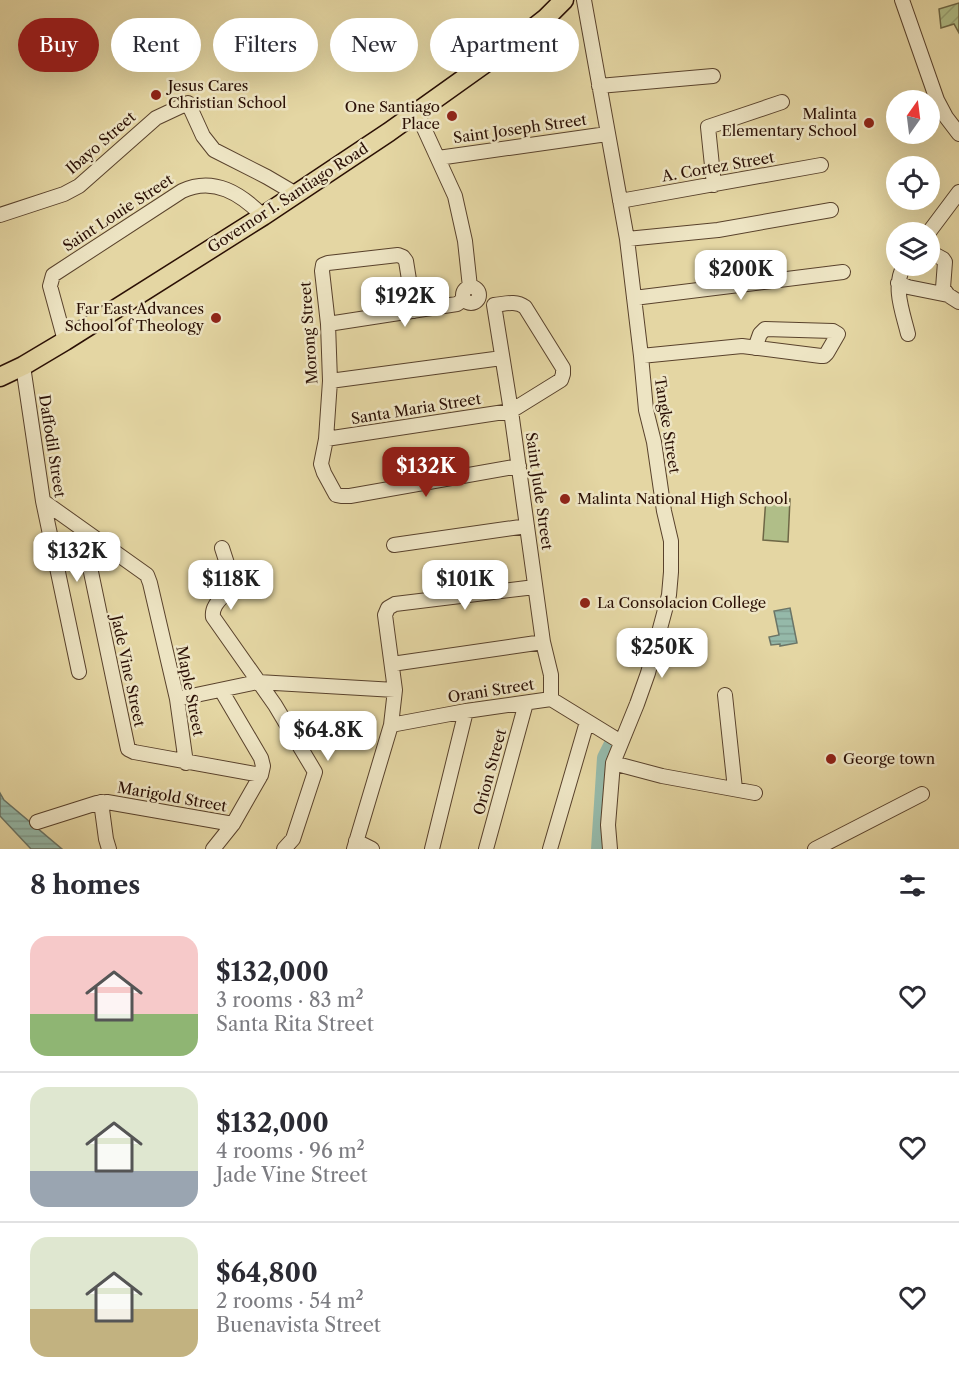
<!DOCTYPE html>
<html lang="en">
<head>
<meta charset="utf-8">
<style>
  :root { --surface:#fff; --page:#f2f2f3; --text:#2b2b33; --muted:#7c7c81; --line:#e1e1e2; --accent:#8f2418 }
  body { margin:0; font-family:"Libre Caslon Text",serif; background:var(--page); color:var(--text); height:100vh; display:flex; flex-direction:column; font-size:22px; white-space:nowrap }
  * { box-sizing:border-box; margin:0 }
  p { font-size:20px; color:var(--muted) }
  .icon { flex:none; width:33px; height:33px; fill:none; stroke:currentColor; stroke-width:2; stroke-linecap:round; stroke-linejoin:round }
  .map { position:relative; height:849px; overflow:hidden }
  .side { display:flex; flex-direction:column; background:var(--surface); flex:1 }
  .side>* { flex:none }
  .hud { position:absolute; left:18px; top:18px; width:600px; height:54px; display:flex; gap:12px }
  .needle { width:39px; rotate:14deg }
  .controls { position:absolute; left:886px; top:90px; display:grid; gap:12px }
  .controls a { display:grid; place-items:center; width:54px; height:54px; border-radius:50%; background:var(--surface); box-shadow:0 6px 24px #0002; font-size:30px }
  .price { position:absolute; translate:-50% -51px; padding:0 14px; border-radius:12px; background:#fff; color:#222; font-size:20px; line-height:39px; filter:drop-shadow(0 2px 3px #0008) }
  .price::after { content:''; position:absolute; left:50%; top:36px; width:18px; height:14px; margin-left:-9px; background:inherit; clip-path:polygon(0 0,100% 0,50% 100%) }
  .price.on { background:var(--accent); color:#fff }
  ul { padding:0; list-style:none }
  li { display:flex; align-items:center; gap:18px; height:150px; padding:0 30px }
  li+li { border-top:2px solid var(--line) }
  li span { display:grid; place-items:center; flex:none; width:168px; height:120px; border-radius:18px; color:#555 }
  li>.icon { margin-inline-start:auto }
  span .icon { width:72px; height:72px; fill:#fffc; stroke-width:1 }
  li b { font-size:26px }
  h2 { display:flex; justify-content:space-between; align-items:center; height:72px; padding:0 30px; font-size:26px }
  .pill { padding:0 21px; border-radius:27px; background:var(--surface); box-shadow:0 6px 24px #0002; font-size:21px; line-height:54px }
  .pill.on { background:var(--accent); color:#fff }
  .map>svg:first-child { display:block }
  .garden { fill:url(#garden-furrows); stroke:#6e6746; stroke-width:1.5 }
  .pitch { fill:#b0be88; stroke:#6e6746; stroke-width:1.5 }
  .water { fill:url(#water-rules); stroke:#6b7567; stroke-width:1.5 }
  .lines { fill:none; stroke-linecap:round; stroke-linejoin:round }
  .river { stroke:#95b9a9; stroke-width:18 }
  .minor-casing { stroke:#59422c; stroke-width:16 }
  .major-casing { stroke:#2b1005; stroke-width:21 }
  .minor { stroke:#ede4c3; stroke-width:14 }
  .major { stroke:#e4d6a3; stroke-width:18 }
  .poi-dot { fill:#8f2418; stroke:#ede4c3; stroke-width:2 }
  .labels { text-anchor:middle; stroke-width:5; stroke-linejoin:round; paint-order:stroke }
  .poi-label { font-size:15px; fill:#2b1005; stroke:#ede4c3; text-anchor:start }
  .street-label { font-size:15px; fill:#2b1005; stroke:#ede4c3 }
</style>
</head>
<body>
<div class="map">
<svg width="959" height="849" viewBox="0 0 959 849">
  <defs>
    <pattern id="garden-furrows" width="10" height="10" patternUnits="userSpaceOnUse" patternTransform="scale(1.5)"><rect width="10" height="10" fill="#b0be88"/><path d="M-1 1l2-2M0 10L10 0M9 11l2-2" fill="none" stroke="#98a274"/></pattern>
    <pattern id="water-rules" width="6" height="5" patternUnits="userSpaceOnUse" patternTransform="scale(1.5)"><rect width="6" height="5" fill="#95b9a9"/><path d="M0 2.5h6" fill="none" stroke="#819e90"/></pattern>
  </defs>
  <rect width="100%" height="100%" fill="#e4d6a3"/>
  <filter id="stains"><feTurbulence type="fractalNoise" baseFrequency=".00333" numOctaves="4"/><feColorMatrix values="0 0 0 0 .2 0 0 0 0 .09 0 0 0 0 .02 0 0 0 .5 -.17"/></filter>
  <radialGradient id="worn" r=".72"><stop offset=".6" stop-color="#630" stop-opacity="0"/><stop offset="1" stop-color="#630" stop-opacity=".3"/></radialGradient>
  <!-- garden -->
  <path class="garden" d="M959 3V33L954 24 941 28 939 9Z"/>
  <!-- pitch -->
  <path class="pitch" d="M766 497 790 499 788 542 763 540Z"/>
  <!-- water -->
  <path class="water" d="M790 608 797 643 780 646V644L771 645 769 637 779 635 774 611Z
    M0 793 4 800 62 849H31L0 816Z"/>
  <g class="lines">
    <!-- river -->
    <path class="river" d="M600 849 606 758 614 742"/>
    <!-- minor casing -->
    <g class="minor-casing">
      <path id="minor" d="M584 0 627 239 641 356 646 410 654 442 664 511 671 541V572L669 595 648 673 637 704 613 763 608 825 610 849
        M902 0 937 100 946 117 959 134
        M599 86 713 76
        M417 113 455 196 465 241 470 287
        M438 158 607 134
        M714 185 708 127 782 102
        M620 201 821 165
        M0 215 64 194 79 186 156 118 188 103 203 136 214 150 267 177 296 194
        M929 232 959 192
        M627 239 718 230 831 210
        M930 252 943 259 945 262 943 288 948 295 959 302
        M904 266C892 286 903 313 908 334
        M898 283 908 287 948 295
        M463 295a8 8 0 1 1 16 0a8 8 0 1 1-16 0Z
        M634 298 843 272
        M494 305 511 411 543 642 551 675V699
        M414 311 406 261 403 257 398 255 328 263 323 265 322 271 328 324 330 381 326 439 321 464 324 473 336 495 341 496H350L519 466
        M328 324 457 304 464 299
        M65 341 50 286 53 275 182 191C214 176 241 194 263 216
        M641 356 742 346 821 356H824L827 353 838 334 833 331 765 329 760 334 755 348
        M23 366 43 501 79 672
        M330 381 502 358
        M326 439 511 411 561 380 563 374V368L525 307C515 300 505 304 494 305
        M43 501 147 575 150 583 177 699 186 763
        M82 529 128 749 134 752 261 775
        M394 545 527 526
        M222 548 232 579V585C226 596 211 603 213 617L275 705 315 772 293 839 284 849
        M392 664 543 642
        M725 695 735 789
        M177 699 258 682 395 690
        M391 725 466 711 551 699 621 742
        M613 763 662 776 755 793
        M101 802 106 839 109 849
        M37 822 97 803 107 802 233 824
        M356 841 372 849
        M213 849 233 824 261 775 263 766 261 758 221 690
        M354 849 391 725 395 690 385 615 388 608 395 604 535 587
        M432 849 466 711
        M486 849 526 703
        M550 849 587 722
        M815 849 922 794"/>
    </g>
    <!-- major casing -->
    <g class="major-casing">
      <path id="major" d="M0 377 23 366 65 341 263 216 389 132 518 40 546 18 564 0"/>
    </g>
    <!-- minor -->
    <use href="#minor" class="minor"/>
    <!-- major -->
    <use href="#major" class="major"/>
  </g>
  <!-- markers -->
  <g class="poi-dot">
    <circle cx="156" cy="95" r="6"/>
    <circle cx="452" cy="116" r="6"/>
    <circle cx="869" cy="123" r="6"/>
    <circle cx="216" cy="318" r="6"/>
    <circle cx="565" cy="499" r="6"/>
    <circle cx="585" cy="603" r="6"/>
    <circle cx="831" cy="759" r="6"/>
  </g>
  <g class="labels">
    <!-- poi labels -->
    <g class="poi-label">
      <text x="168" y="91">Jesus Cares<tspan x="168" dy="17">Christian School</tspan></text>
      <text x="440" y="112" text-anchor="end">One Santiago<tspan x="440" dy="17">Place</tspan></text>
      <text x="857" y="119" text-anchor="end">Malinta<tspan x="857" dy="17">Elementary School</tspan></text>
      <text x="204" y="314" text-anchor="end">Far East Advances<tspan x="204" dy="17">School of Theology</tspan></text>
      <text x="577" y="504">Malinta National High School</text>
      <text x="597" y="608">La Consolacion College</text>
      <text x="843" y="764">George town</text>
    </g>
    <!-- street labels -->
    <g class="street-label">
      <text transform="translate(520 129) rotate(-8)" y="5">Saint Joseph Street</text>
      <text transform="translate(101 143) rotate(-41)" y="5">Ibayo Street</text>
      <text transform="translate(718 167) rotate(-10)" y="5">A. Cortez Street</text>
      <text transform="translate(288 198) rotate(-33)" y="5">Governor I. Santiago Road</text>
      <text transform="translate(118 213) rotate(-33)" y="5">Saint Louie Street</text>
      <text transform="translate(309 333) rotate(-94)" y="5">Morong Street</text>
      <text transform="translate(416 409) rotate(-9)" y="5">Santa Maria Street</text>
      <text transform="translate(667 425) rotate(81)" y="5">Tangke Street</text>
      <text transform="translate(52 446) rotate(81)" y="5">Daffodil Street</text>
      <text transform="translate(539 491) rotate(82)" y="5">Saint Jude Street</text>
      <text transform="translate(128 671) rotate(78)" y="5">Jade Vine Street</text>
      <text transform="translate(190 691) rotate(79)" y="5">Maple Street</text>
      <text transform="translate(491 691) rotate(-9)" y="5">Orani Street</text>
      <text transform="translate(490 772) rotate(-75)" y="5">Orion Street</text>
      <text transform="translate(172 797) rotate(10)" y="5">Marigold Street</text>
    </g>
  </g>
  <rect width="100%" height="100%" filter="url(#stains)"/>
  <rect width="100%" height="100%" fill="url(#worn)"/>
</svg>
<div class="controls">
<a><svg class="needle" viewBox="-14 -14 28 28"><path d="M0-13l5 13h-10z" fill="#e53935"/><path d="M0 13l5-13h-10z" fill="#7c7c81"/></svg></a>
<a><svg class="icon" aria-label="locate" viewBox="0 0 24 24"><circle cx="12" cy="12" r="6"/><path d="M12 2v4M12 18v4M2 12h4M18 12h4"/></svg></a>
<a><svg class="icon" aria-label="layers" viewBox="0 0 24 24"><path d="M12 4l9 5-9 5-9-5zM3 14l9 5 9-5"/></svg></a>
</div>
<b class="price" style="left:741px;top:301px">$200K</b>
<b class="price" style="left:405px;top:328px">$192K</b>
<b class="price on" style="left:426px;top:498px">$132K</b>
<b class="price" style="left:77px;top:583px">$132K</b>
<b class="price" style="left:231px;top:611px">$118K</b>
<b class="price" style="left:465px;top:611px">$101K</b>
<b class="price" style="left:662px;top:679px">$250K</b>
<b class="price" style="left:328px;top:762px">$64.8K</b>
<div class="hud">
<a class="pill on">Buy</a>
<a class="pill">Rent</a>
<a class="pill">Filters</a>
<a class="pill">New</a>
<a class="pill">Apartment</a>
</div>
</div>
<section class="side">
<h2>8 homes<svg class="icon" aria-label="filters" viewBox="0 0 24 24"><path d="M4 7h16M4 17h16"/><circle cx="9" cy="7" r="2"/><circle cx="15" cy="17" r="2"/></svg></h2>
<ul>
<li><span style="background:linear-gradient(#f6c9c9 65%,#8fb573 0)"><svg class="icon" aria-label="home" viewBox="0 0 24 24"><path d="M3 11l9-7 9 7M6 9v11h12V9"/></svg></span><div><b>$132,000</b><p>3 rooms · 83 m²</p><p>Santa Rita Street</p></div><svg class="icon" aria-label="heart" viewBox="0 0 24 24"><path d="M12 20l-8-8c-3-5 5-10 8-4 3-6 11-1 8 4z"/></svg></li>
<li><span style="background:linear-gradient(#dfe7d0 70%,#9aa5b1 0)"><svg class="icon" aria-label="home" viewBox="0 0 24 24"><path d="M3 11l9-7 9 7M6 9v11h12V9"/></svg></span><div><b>$132,000</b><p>4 rooms · 96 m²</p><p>Jade Vine Street</p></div><svg class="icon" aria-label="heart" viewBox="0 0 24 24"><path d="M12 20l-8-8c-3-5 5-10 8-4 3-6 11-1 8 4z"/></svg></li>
<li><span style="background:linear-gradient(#dfe7d0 60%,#c2b280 0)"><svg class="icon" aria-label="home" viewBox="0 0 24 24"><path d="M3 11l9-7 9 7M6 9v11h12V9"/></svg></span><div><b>$64,800</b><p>2 rooms · 54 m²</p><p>Buenavista Street</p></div><svg class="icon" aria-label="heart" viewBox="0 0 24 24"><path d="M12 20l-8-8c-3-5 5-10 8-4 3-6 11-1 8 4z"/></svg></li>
</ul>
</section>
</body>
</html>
